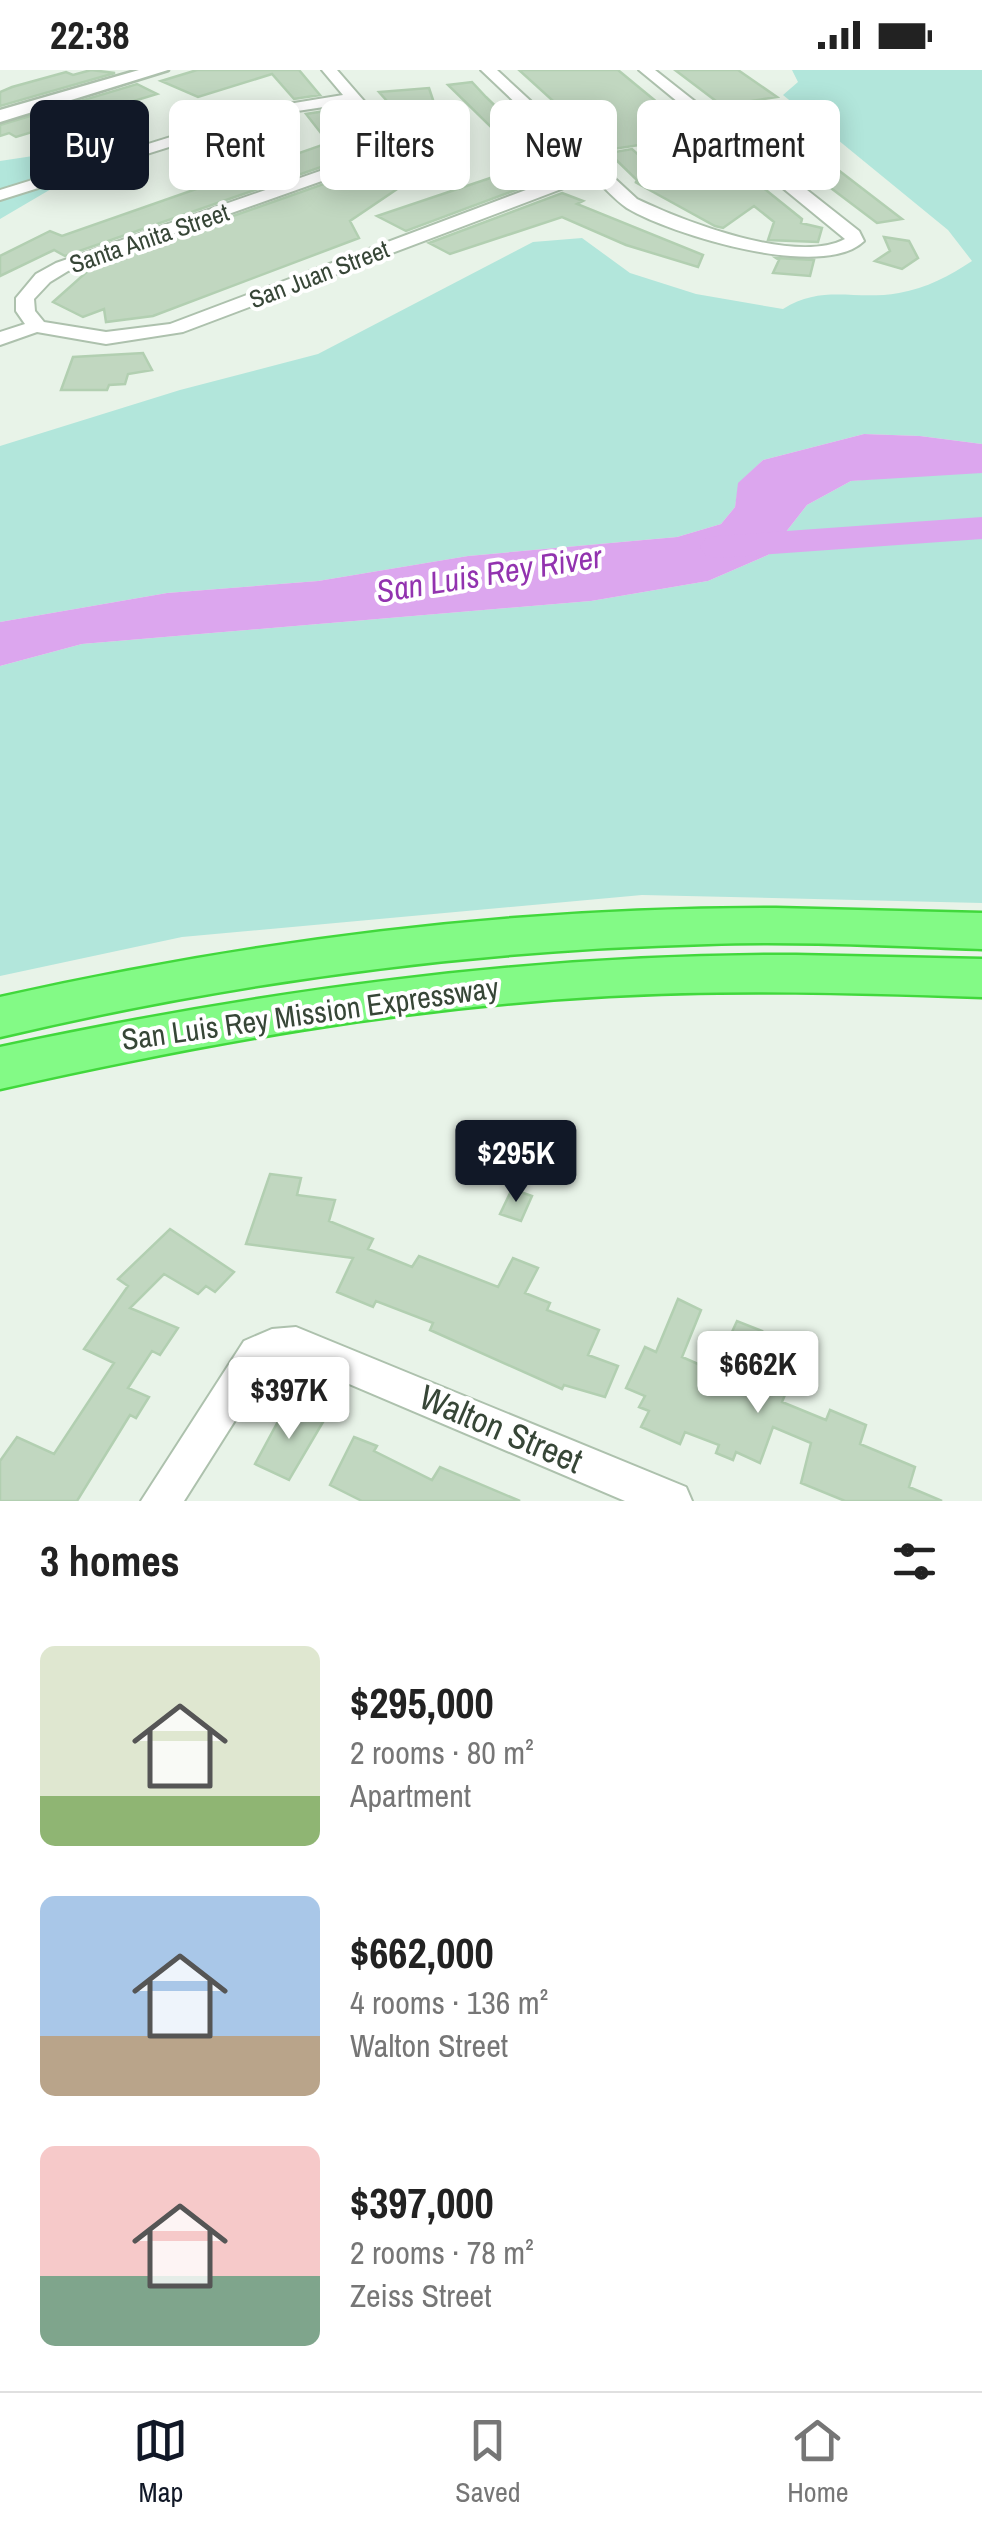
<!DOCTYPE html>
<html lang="en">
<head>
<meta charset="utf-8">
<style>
  :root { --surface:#fff; --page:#f2f2f2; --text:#222; --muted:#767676; --line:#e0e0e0; --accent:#111827 }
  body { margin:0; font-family:"Archivo Narrow",sans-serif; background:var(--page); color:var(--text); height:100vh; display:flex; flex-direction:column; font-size:38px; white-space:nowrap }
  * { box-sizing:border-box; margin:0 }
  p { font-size:32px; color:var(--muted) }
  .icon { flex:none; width:55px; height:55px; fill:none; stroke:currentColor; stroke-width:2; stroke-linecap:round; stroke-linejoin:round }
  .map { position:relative; height:1431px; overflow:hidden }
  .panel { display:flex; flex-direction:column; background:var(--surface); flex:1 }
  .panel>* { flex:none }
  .banner { position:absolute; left:30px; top:30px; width:922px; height:90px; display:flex; gap:20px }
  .price { position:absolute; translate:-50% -85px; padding:0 22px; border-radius:10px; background:#fff; color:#222; font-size:32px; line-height:65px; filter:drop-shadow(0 2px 5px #0008) }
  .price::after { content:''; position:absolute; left:50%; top:60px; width:30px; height:22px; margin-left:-15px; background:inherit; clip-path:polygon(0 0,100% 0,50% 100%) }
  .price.selected { background:var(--accent); color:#fff }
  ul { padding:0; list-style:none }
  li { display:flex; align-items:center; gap:30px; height:250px; padding:0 40px }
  li span { display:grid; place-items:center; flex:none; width:280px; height:200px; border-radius:15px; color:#555 }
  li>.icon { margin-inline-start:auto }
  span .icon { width:120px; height:120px; fill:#fffc; stroke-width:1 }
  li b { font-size:42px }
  h2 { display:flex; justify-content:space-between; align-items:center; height:120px; padding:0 40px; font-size:42px }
  .pill { padding:0 35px; border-radius:15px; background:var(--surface); box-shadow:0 5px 25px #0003; font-size:35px; line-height:90px }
  .pill.selected { background:var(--accent); color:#fff }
  .status { display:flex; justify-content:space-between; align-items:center; height:70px; padding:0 50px; background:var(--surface); direction:ltr }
  .status svg { height:28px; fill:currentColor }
  .tab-bar { display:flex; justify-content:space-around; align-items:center; height:140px; border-top:2px solid var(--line); background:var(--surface); font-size:28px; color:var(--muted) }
  .tab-bar a { display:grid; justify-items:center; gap:5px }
  .tab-bar .selected { color:var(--accent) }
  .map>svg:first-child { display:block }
  .green { fill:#b2e6db }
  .water { fill:#dca6ee }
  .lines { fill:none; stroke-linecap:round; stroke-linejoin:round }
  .river { fill:#dca6ee; fill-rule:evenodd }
  .building { fill:#c1d7c0; stroke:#b2cfb1; stroke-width:2.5 }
  .minor-casing { stroke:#adc1ad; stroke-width:4 }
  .tertiary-casing { stroke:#adc1ad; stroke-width:5 }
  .trunk-casing { stroke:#41d83c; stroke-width:5 }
  .minor { fill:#fff; fill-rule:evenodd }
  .tertiary { fill:#fff; fill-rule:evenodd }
  .trunk { fill:#83fa86; fill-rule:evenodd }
  .labels { text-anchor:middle; stroke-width:8; stroke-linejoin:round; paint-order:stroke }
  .far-street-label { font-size:25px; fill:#374637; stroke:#fff }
  .street-label { font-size:30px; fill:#374637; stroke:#fff }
  .water-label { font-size:32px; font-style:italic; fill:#9233af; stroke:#fff }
  .near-street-label { font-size:35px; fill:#374637; stroke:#fff }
</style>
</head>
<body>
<div class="status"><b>22:38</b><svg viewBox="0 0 49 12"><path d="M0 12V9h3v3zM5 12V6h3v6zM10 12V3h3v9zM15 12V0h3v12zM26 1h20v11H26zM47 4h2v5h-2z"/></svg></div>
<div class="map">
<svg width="982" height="1431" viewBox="0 0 982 1431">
  <rect width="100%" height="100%" fill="#e8f3e8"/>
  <!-- green -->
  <path class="green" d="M792 0H982V374L920 366 864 364 763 390 739 413 735 437 721 454 677 467 468 486 318 511 167 523 0 552V376L180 320 318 284 533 172 582 168 630 203 696 224 783 239C823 214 854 231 899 223 927 218 949 206 972 191L948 160 783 25 798 12Z
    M112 74 121 78 0 149V91Z
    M955 402 982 403V833L642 825 182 867 0 906V596L82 574 591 531 708 511 768 485 807 435 851 411Z"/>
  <!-- water -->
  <path class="water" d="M864 364 920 366 982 374V403L851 411 807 435 768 485 708 511 591 531 82 574 0 596V552L167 523 318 511 468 486 677 467 721 454 735 437 738 413 763 390Z"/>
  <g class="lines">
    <!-- river -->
    <path class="river" d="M982 447V469L718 488 705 485 700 477 705 469 718 466Z"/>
  </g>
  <!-- building -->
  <path class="building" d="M91 0 115 3 0 36V22L12 17 66 2 73 5Z
    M197 0H299L320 25 294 29 272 4 198 27 161 11Z
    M519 0H618L698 66 607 80Z
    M675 0H738L777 27 751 31 759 39 902 149 877 153Z
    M472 12 486 27 516 56 494 60 448 15Z
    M137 14 157 24 16 67 9 63 0 66V55Z
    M429 18 444 63 452 73 446 86 350 151 359 168 153 246 106 252 104 239 83 247 53 232 89 200 86 198 366 99 381 105 408 87 419 67 379 22Z
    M331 40 351 62 343 84 347 88 65 186 54 180 0 206V186L50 161 62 166 322 75 335 81 306 44Z
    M706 72 802 149 801 153 822 158 818 172 768 170 774 152 754 136 723 158 715 156 635 112H639L609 83 632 79 664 108 711 100 683 77Z
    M511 101 537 112 406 161 377 146Z
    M562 123 583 131 577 134 703 185 698 197 626 175 562 147 450 184 429 173Z
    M884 167 909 171 918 188 902 199 875 191 890 181Z
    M776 188 814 190 810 206 773 203 779 190Z
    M143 283 152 300 128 304 125 314 109 315 107 320H61L73 287Z
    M270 1104 301 1108 297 1125 335 1130 329 1151 373 1169 368 1179 412 1197 419 1186 498 1217 513 1188 538 1198 525 1223 550 1233 547 1240 599 1260 588 1285 618 1296 605 1327 564 1315 562 1319 430 1260 433 1253 376 1231 373 1237 337 1222 353 1188 246 1174Z
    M512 1119 532 1126 521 1151 500 1144Z
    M170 1159 234 1202 215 1222 206 1216 198 1224 164 1204 130 1238 178 1258 160 1285 152 1281 128 1318 149 1327 136 1348 130 1345 77 1431H0V1391L17 1367 54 1384 114 1293 84 1279 128 1216 118 1209Z
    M678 1229 701 1240 682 1287 714 1301 737 1251 762 1261 749 1293 754 1295 751 1305 787 1320 782 1332 826 1350 830 1340 866 1355 860 1374 915 1397 909 1417 942 1431H845L801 1413 811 1373 773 1357 760 1393 736 1382 733 1390 716 1383 719 1375 685 1362 680 1374 641 1357 649 1341 639 1337 645 1326 626 1318 645 1277 656 1282Z
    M287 1335 323 1352 289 1410 255 1394Z
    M354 1367 377 1376 374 1381 432 1410 440 1397 520 1431H362L330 1415Z"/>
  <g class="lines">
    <!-- minor casing -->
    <g class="minor-casing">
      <path id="minor" d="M322 0H337L391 62 395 75 381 90 68 201 50 212 34 229 35 241 44 252 106 262 170 254 584 98 481 0H497L637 129C685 152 796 195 845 169L639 0H655L859 161 864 171C823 211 672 165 627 138 615 130 604 117 593 107L183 262 106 274 37 262 0 275V262L25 254 16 241V228L36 204 56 193 369 84 379 74 375 63 350 33 271 45 0 130V120L264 38 343 25Z
        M296 1257 686 1417 692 1431H625L295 1291 270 1295 184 1431H141L244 1271 272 1259Z"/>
    </g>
    <!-- tertiary casing -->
    <g class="tertiary-casing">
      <path id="tertiary" d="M139 0H168L0 52V40Z"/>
    </g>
    <!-- trunk casing -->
    <g class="trunk-casing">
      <path id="trunk" d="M776 838 982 843V879C891 876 799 871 708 874 469 880 233 912 0 967V927C255 870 515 837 776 838Z
        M796 885 982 889V927C858 923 733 919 609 926 403 937 201 974 0 1019V977C263 921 526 884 796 885Z"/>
    </g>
    <!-- minor -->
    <use href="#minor" class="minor"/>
    <!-- tertiary -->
    <use href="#tertiary" class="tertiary"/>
    <!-- trunk -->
    <use href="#trunk" class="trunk"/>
  </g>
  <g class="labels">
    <!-- far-street labels -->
    <g class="far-street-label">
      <text transform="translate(149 168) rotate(-19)" y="9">Santa Anita Street</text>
      <text transform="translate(319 204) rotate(-21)" y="9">San Juan Street</text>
    </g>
    <!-- street labels -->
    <g class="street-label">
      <text transform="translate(310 944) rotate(-8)" y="10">San Luis Rey Mission Expressway</text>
    </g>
    <!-- water labels -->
    <g class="water-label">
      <text transform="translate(489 504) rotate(-9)" y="11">San Luis Rey River</text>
    </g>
    <!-- near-street labels -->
    <g class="near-street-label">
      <text transform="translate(501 1359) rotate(23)" y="12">Walton Street</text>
    </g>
  </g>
</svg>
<b class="price selected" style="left:516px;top:1135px">$295K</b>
<b class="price" style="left:758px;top:1346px">$662K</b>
<b class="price" style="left:289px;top:1372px">$397K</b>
<div class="banner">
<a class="pill selected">Buy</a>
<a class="pill">Rent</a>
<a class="pill">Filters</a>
<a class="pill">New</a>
<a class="pill">Apartment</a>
</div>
</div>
<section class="panel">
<h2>3 homes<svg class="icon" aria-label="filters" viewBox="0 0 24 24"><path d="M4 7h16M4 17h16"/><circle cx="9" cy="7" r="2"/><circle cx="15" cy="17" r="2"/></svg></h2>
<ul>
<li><span style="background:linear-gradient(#dfe7d0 75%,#8fb573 0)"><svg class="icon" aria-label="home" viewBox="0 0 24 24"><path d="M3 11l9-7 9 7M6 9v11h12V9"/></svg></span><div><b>$295,000</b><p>2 rooms · 80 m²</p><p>Apartment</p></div></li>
<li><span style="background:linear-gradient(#a9c7e8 70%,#b9a48a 0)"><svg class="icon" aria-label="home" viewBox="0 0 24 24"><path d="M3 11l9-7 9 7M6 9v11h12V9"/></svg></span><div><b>$662,000</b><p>4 rooms · 136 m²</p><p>Walton Street</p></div></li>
<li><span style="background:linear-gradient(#f6c9c9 65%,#7fa58c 0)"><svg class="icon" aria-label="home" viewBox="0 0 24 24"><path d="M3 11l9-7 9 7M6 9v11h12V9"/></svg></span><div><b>$397,000</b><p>2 rooms · 78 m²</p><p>Zeiss Street</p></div></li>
</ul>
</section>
<nav class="tab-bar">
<a class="selected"><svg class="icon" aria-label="map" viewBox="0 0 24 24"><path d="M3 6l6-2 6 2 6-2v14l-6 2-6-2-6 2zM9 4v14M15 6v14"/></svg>Map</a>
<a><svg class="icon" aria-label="saved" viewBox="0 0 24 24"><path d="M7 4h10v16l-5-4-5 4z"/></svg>Saved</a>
<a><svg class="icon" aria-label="home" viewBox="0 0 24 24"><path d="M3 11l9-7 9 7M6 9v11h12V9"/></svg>Home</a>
</nav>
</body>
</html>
